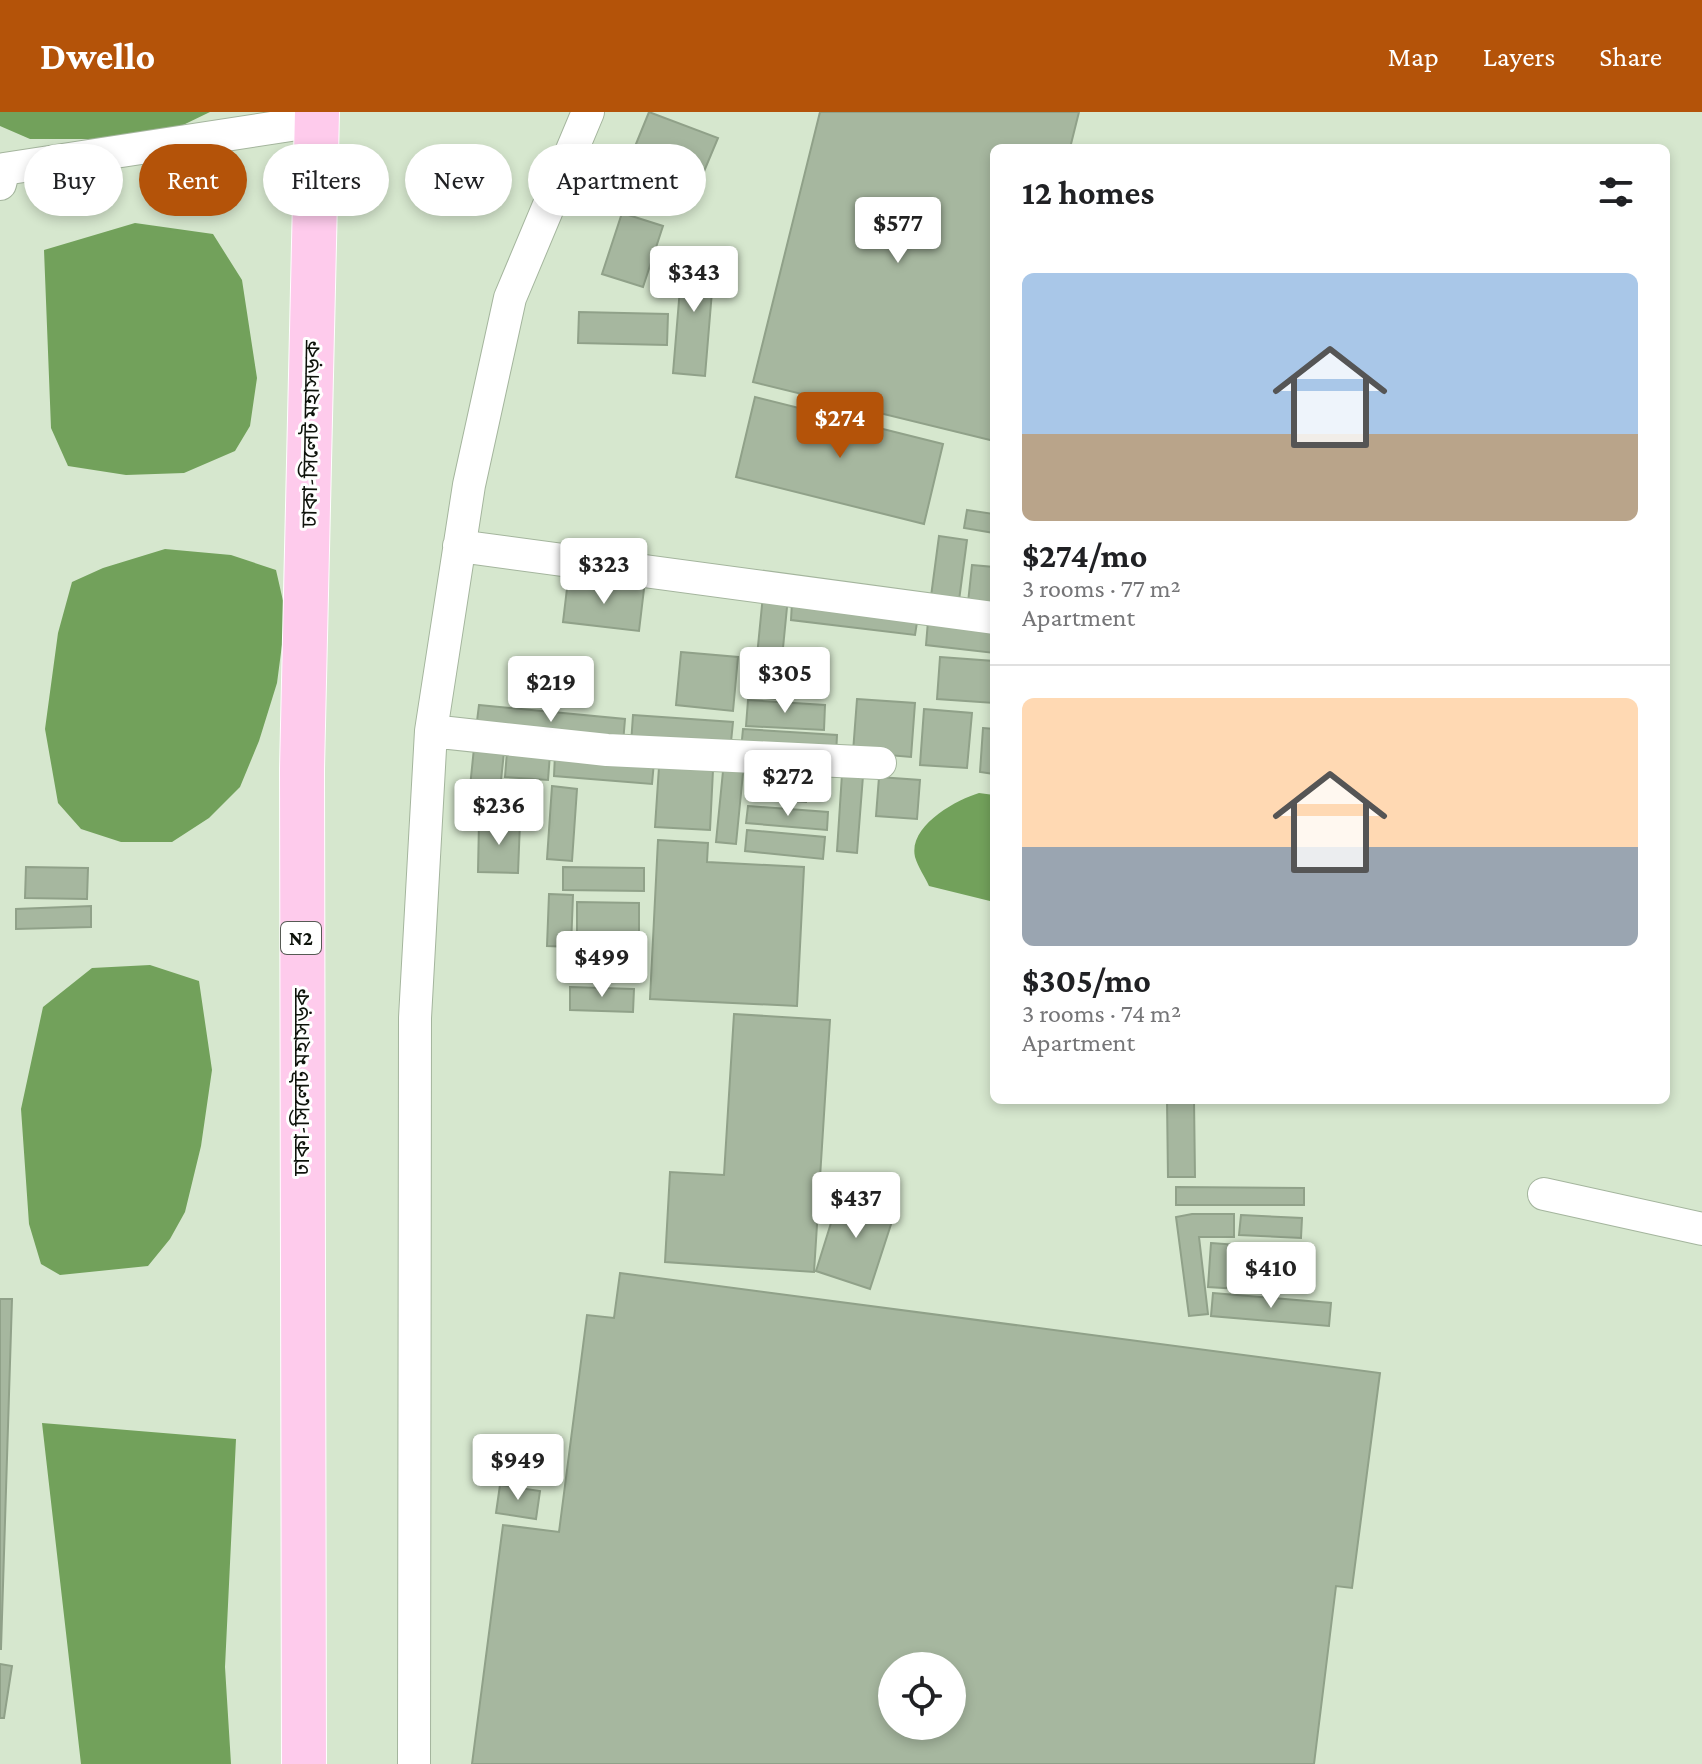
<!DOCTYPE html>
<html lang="en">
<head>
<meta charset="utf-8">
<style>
  :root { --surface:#fff; --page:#f6f6f6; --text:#202124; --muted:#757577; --line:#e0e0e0; --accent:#b45309 }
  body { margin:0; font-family:"Crimson Pro","Noto Sans Bengali",serif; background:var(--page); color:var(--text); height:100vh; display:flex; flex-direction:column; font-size:30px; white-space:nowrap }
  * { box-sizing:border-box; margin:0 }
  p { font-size:26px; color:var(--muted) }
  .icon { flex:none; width:44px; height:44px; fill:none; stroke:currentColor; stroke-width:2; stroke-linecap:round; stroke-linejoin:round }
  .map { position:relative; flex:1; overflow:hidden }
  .details { position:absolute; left:990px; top:32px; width:680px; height:960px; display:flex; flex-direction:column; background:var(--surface); border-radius:12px; box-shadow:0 4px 12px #0003 }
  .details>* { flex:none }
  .banner { position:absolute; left:24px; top:32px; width:760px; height:72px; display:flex; gap:16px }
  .fabs { position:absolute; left:878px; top:1540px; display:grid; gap:16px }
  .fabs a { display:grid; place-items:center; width:88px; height:88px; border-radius:50%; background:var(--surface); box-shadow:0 4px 12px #0003; font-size:40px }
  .price { position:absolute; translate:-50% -68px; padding:0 18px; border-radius:8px; background:#fff; color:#222; font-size:26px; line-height:52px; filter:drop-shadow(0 2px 4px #0008) }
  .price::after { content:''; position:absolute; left:50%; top:48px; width:24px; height:18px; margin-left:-12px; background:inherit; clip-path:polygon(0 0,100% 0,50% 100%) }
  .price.active { background:var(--accent); color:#fff }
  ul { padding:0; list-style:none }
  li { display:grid; align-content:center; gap:16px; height:424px; padding:0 32px }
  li+li { border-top:2px solid var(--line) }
  li span { display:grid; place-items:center; height:248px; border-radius:12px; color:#555 }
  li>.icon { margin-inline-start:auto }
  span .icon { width:144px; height:144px; fill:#fffc; stroke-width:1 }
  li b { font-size:34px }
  h2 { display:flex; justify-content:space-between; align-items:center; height:96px; padding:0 32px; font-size:34px }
  .chip { padding:0 28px; border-radius:36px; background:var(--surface); box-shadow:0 4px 12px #0003; font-size:28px; line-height:72px }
  .chip.active { background:var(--accent); color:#fff }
  header { display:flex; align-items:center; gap:48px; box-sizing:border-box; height:112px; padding:0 40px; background:var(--accent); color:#fff }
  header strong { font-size:38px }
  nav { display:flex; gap:44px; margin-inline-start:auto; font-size:28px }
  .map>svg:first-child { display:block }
  .water { fill:#72a15b }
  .building { fill:#a6b79f; stroke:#90a189; stroke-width:2; fill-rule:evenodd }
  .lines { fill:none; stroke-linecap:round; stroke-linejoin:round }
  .minor-casing { stroke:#a4b59d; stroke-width:34 }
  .trunk-casing { stroke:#fff; stroke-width:46 }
  .minor { stroke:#fff; stroke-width:32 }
  .trunk { stroke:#fecbec; stroke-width:44 }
  .labels { text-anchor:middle; stroke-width:6; stroke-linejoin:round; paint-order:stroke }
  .shield { fill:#fff; stroke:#565a54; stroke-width:2 }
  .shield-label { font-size:20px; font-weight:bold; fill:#0e130b }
  .street-label { font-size:22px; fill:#0e130b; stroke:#fff }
</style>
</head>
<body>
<header>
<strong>Dwello</strong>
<nav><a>Map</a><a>Layers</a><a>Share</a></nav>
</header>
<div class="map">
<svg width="1702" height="1652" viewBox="0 0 1702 1652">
  <rect width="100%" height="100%" fill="#d6e7ce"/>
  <!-- water -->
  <path class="water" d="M0 0H210L154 27H30L0 14Z
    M135 111 213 122 242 168 257 266 250 314 235 339 184 361 126 363 68 354 51 316 44 138Z
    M165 437 231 443 276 458 286 502 277 571 259 629 240 675 209 706 172 730H121L81 717 58 691 45 617 58 521 72 470 103 456Z
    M979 681 994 683V790L929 774C925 765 918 755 915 745 908 714 956 688 979 681Z
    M150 853 199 869 212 958 201 1034 185 1100 170 1127 148 1154 60 1163 41 1152 29 1112 21 997 43 895 92 856Z
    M42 1311 236 1327 225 1555 231 1652H81Z"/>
  <!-- building -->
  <path class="building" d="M649 0 718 26 695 81 627 54Z
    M820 0H1079L1070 36H994V329L753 270Z
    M622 101 663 114 643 175 602 162Z
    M683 140 715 143 705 264 673 261Z
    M579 200 668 202 667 233 578 231Z
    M755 285 943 332 924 412 736 365Z
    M967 398 994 402V421L964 416Z
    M939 424 967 428 958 496 930 492Z
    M972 453 994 455V503L967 500Z
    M568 468 644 477 639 519 563 510Z
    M763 483 788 485 778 587 753 585Z
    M792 490 918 504 915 523 791 508Z
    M928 509 994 516V541L926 533Z
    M681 540 738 545 733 599 676 593Z
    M940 545 994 549V591L937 587Z
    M857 587 915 591 911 645 853 640Z
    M748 588 825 593 824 618 746 614Z
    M479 593 625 607 623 631 476 617Z
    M924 597 972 601 967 656 920 653Z
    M633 603 733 610 730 640 631 632Z
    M983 616 994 617V662L980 660Z
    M743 617 837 623 836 644 741 638Z
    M474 636 504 640 500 678 470 675Z
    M507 639 550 642 548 668 505 665Z
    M555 642 654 650 652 672 554 664Z
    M762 648 808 652 806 690 759 687Z
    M724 649 744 651 736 732 716 730Z
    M659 655 713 658 710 718 655 715Z
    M842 662 863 664 857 741 837 739Z
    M879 665 920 668 917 707 876 704Z
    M552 674 577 677 572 749 547 747Z
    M748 694 828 700 827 718 746 711Z
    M479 709 520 710 518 761 478 760Z
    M747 718 825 725 823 747 745 739Z
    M658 728 708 731 707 750 804 755 797 894 650 887Z
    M26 755 88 756 87 787 25 786Z
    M563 755 644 756V779L563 778Z
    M549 782 573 783 571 835 547 834Z
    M577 790 639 791V821H577Z
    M91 794V815L16 817V797Z
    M570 875 634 877 633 900 570 898Z
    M734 902 830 908 814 1160 665 1150 670 1060 724 1063Z
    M1167 988H1194L1195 1065H1168Z
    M1176 1075 1304 1076V1093H1176Z
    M841 1079 896 1097 870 1177 816 1159Z
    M1192 1102H1234V1125H1199L1208 1202 1189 1204 1176 1105Z
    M1241 1103 1302 1106 1301 1126 1239 1123Z
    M1211 1131 1307 1138 1304 1181 1208 1175Z
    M620 1161 1380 1261 1352 1476 1336 1474 1314 1652H472L503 1413 559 1420 587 1203 614 1206ZM892 1554H952V1614H892Z
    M1213 1181 1331 1191 1329 1214 1211 1204Z
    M0 1187H12L1 1537H0Z
    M500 1373 540 1379 536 1407 496 1401Z
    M0 1552 12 1554 4 1606H0Z"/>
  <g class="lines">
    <!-- minor casing -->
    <g class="minor-casing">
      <path id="minor" d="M0 72 4 57 317 9
        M459 434 994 506
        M431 619 607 638 880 651
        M1544 1082 1702 1117
        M414 1652 415 906 431 619 469 373 510 186 588 0"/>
    </g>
    <!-- trunk casing -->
    <g class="trunk-casing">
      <path id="trunk" d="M304 1652 302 657 317 0"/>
    </g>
    <!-- minor -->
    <use href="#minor" class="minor"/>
    <!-- trunk -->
    <use href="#trunk" class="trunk"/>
  </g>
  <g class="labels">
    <!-- shield labels -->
    <rect class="shield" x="281" y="810" width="40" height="32" rx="6"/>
    <g class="shield-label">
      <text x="301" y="833">N2</text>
    </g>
    <!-- street labels -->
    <g class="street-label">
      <text transform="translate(310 322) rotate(-89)" y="8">ঢাকা-সিলেট মহাসড়ক</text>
      <text transform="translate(301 970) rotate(-90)" y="8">ঢাকা-সিলেট মহাসড়ক</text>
    </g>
  </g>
</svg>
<div class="fabs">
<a><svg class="icon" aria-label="locate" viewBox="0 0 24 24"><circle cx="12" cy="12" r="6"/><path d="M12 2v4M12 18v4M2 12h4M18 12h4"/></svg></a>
</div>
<b class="price" style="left:898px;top:153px">$577</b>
<b class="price" style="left:694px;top:202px">$343</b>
<b class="price active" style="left:840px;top:348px">$274</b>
<b class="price" style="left:604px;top:494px">$323</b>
<b class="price" style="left:785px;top:603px">$305</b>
<b class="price" style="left:551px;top:612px">$219</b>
<b class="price" style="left:788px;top:706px">$272</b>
<b class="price" style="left:499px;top:735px">$236</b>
<b class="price" style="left:602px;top:887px">$499</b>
<b class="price" style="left:856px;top:1128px">$437</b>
<b class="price" style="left:1271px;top:1198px">$410</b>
<b class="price" style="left:518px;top:1390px">$949</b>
<div class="banner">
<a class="chip">Buy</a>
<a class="chip active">Rent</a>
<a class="chip">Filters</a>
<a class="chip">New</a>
<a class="chip">Apartment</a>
</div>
<section class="details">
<h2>12 homes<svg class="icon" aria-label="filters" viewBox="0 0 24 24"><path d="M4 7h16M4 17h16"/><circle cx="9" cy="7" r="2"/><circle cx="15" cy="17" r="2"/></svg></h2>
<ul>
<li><span style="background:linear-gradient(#a9c7e8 65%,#b9a48a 0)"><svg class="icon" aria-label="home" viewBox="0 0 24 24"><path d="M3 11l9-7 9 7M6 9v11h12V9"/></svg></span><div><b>$274/mo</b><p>3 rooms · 77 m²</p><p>Apartment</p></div></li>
<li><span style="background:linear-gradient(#ffd9b3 60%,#9aa5b1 0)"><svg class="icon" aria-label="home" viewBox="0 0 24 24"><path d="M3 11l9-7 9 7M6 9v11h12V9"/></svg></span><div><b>$305/mo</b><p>3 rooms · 74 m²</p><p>Apartment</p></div></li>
</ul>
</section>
</div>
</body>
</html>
